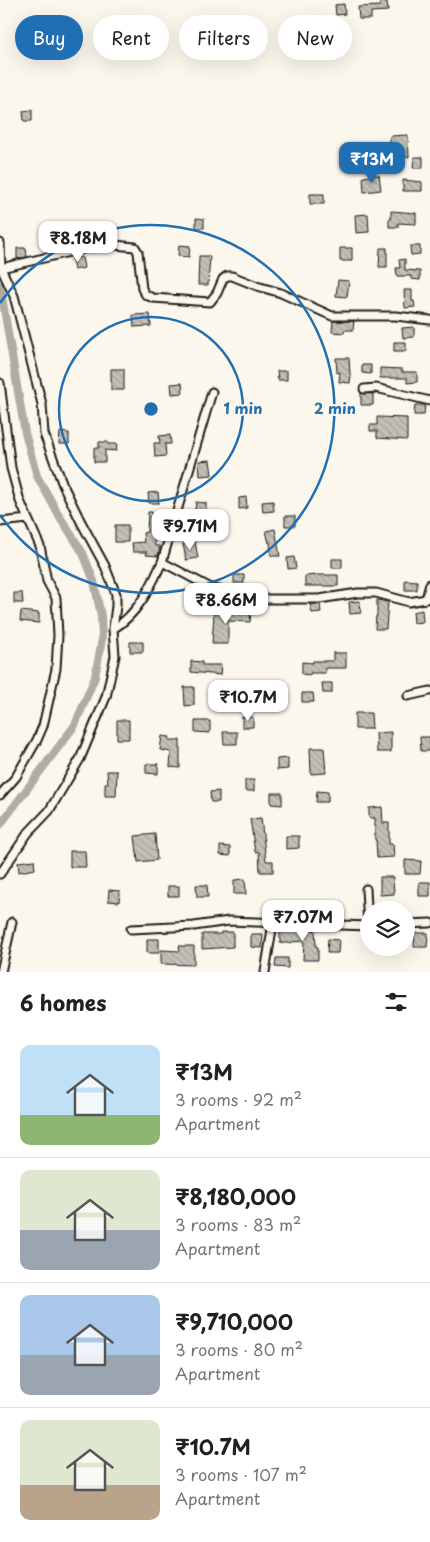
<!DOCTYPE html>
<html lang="en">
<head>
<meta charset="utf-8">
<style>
  :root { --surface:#fff; --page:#f6f6f6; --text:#202124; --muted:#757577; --line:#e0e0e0; --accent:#1f6fb2 }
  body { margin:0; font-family:"Playpen Sans",sans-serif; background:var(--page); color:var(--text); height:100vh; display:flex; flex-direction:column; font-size:19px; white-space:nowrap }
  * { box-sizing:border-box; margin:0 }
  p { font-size:16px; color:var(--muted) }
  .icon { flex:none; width:28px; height:28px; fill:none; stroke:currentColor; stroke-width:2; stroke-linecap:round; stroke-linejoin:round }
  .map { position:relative; height:972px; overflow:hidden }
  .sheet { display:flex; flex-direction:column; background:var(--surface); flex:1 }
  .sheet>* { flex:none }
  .hud { position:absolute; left:15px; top:15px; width:400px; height:45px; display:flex; gap:10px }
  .buttons { position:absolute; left:360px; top:901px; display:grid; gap:10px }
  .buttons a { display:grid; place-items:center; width:55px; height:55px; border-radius:50%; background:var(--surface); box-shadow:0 5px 20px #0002; font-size:25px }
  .price { position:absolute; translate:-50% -42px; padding:0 11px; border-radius:10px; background:#fff; color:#222; font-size:16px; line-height:32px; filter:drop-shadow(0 1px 2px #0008) }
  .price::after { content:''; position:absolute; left:50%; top:30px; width:15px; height:11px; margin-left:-8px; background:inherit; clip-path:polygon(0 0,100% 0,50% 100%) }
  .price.on { background:var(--accent); color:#fff }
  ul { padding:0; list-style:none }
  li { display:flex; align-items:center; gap:15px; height:125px; padding:0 20px }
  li+li { border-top:1px solid var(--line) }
  li span { display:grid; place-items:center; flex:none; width:140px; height:100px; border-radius:10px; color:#555 }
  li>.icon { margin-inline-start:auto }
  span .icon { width:60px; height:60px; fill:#fffc; stroke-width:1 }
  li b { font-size:21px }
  h2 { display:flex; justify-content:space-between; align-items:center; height:60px; padding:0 20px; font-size:21px }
  .chip { padding:0 18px; border-radius:22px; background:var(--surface); box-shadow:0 5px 20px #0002; font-size:18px; line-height:45px }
  .chip.on { background:var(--accent); color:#fff }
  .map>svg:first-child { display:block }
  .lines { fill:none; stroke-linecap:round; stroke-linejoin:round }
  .canal { stroke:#afaca5; stroke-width:8 }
  .building { fill:url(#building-back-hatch); stroke:#1c1c1c }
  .street-casing { stroke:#1c1c1c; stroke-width:11 }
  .street { stroke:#fbf7ec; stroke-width:7 }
  .ring { fill:none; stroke:#1f6fb2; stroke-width:2.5 }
  .centre { fill:#1f6fb2; stroke:#fbf7ec; stroke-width:2.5 }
  .ring-label { font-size:15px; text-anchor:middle; font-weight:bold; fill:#1f6fb2; stroke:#fbf7ec; stroke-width:4; stroke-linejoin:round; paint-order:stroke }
</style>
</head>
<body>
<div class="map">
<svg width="430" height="972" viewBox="0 0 430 972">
  <defs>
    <pattern id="building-back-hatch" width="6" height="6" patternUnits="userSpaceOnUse" patternTransform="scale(1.25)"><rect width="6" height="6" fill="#c3c0b8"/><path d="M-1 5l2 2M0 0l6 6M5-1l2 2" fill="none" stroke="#a7a49e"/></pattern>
  </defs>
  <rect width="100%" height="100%" fill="#fbf7ec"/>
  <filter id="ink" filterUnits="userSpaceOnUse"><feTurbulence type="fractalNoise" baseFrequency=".02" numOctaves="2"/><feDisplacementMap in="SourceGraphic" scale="10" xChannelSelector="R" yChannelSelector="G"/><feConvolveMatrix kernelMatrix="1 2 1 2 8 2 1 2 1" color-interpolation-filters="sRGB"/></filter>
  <g filter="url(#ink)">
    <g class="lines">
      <!-- canal -->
      <path class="canal" d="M0 285 25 433 37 476 60 517 83 553 94 581 101 616 102 639 95 677 75 725 0 825"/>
    </g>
    <!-- building -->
    <path class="building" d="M380 2H387L388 11 371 12V19H359L358 7 380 6Z
      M344 4 345 14 336 15 335 5Z
      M32 110V121H24L23 111Z
      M408 135 409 157 391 158 390 136Z
      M370 142 372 156 356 158 354 144Z
      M414 157H423V168H413Z
      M379 175 381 190 364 192 363 177Z
      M403 180 422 182V191H403Z
      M310 194H324V204H310Z
      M391 211 416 213V224L398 223V227H389V219H391Z
      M368 214 369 232 356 233 355 215Z
      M196 218 204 219V228H196Z
      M179 245 190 246 189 257 178 256Z
      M410 246H420V254L411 255Z
      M17 248H26L27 257 17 259Z
      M340 248H352V261H340Z
      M380 248H387V267H379Z
      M199 256H210L208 285H198Z
      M82 257 84 268 74 270 72 258Z
      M405 259V270L420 271V280L411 279V276H397L396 268H400L399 260Z
      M338 280 349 281 347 297 336 296Z
      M404 290H412V301H414L415 307 405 308Z
      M150 314 151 326 134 327 133 315Z
      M333 321H354L353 330H345L344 333 332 332Z
      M414 327V337L403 338 402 328Z
      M394 342H406V351H394Z
      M336 358H349L350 375H351L350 383 339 382 340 372 337 373Z
      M362 365H371V374L362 373Z
      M380 368 402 369V372H417V382L407 383V378H380Z
      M111 369H124V390H111Z
      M277 371H287V380H278Z
      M182 383 183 393 172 394 171 384Z
      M361 393 373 394V405H361Z
      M415 405H425L424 415H414Z
      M377 417 407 418V440L377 438V431H370V425H377Z
      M60 432 69 433V444H59Z
      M170 435 171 444H165L166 456 155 457 154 443H160L159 436Z
      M99 442H108V444H117L116 451 105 450V462H94V448H99Z
      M210 460 212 475 200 476 199 461Z
      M158 492 159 503H149L148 493Z
      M246 497 247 508 239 509V498Z
      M273 501 274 511 263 512 262 502Z
      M196 502 206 503V511L195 510Z
      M148 512H152V514L159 515 158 526 153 525 155 546H160L158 556 146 555 147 552H133L132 543 144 542 143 533 147 532Z
      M285 516H295V526H285Z
      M115 525H128V542H115Z
      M275 529 280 556H271L270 542 269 543 266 531Z
      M195 542 198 558 186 560 183 544Z
      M294 557 296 568 288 569 287 558Z
      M332 559H342V568H332Z
      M234 575H244V583H234Z
      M318 575H338V586H305V576Z
      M405 580 417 581V590H405Z
      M14 593H22L23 603H14Z
      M377 600 388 602 386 629H375L376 616H377Z
      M360 601 361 613 350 614 349 602Z
      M310 604H320L321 612 312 613Z
      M422 610 423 622 414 623 413 612Z
      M21 611 39 613V623L20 621Z
      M238 612H251L250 622 228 621V644H212L214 613H237Z
      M130 642H143V652H130Z
      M333 653H346V668H325V673H310V675L302 674V662L313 663V661H333Z
      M191 661 202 662V665H221L220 675 191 672Z
      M322 683H332V693H323Z
      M184 687H194V705L185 706Z
      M302 693H313L314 702H302Z
      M269 700H281V710H269Z
      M355 713H371L372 729H355Z
      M242 717H253V727H242Z
      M117 720H129V739H117Z
      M195 721H210V733L195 732Z
      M223 732H237V744H224Z
      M391 732V752H377L376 733Z
      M162 736 170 737 169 740H180V768L170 767 171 752 160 750Z
      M420 737H430V751H421Z
      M310 748H324L326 773 311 774Z
      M288 758V769L277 770V759Z
      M146 764H158V774L146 773Z
      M107 771H117L116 796H105V783H108Z
      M245 780H254V791H245Z
      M219 791V802H211L210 792Z
      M317 791 328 792V802H316Z
      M271 793H282V805L271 804Z
      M382 807 383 823H389V844H393L394 857 377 858 376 840H375V818H369V808Z
      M261 818 266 861H273V872H260L259 852H255L250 819Z
      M155 834 157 860 138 862 135 836Z
      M286 836H299V848L286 849Z
      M220 846 230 847V856L220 855Z
      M70 851H85L86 867H70Z
      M34 860 35 869 19 872 18 862Z
      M405 860 421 861 420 874H405Z
      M380 877H393L394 894 380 895Z
      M245 879 246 894H234V880Z
      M419 882H430V896H419Z
      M196 885H207L208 897H197Z
      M168 886H179V896H168Z
      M109 890 120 891 119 902 108 901Z
      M315 930 316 947H318V960H303L304 941 291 942V943H280V932Z
      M221 932H233V947L202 949V934H221Z
      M415 933H428L427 947H414Z
      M251 934H263L262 948 251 947Z
      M147 939H159V953H147Z
      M328 939 339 940 338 953H327Z
      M179 946H194V965L161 964V950L180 951Z
      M276 958H288V968L275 967Z"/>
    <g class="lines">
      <!-- street casing -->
      <g class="street-casing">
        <path id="street" d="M0 243 1 268 14 296 42 404 44 434 63 485 81 522 105 566 116 594V606L113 629 115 656 106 697 80 759 49 811 28 833 0 874
          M1 268 104 244 135 247 138 252 142 289 146 295 153 298 210 302 217 293 223 279 227 276H232L257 286 281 293 332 316H396L430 320
          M0 383 11 468 20 501 40 546 47 581 56 598 58 635 56 669 43 726 37 740 16 777 0 795
          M364 389 376 388 430 401
          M0 522 28 519
          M162 562 213 589 267 599H319L358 593H376L409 602 426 599 430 584
          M113 629C137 615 151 587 162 562L212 392
          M408 696 430 691
          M366 889 368 926
          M406 924 430 923
          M131 929 194 926 229 921 369 926
          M1 972 12 922
          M265 972 273 923"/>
      </g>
      <!-- street -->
      <use href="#street" class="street"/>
    </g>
  </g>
  <!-- distance rings -->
  <g class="ring">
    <circle cx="151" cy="409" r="92"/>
    <path d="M0 303A184 184 0 1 1 0 515"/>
  </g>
  <circle cx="151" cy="409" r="8" class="centre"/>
  <g class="ring-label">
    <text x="243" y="414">1 min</text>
    <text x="335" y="414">2 min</text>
  </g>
</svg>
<div class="buttons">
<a><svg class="icon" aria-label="layers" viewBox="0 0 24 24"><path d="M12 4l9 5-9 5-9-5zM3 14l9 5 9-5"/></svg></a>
</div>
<b class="price on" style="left:372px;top:184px">₹13M</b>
<b class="price" style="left:78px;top:263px">₹8.18M</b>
<b class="price" style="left:190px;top:551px">₹9.71M</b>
<b class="price" style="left:226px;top:625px">₹8.66M</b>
<b class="price" style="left:248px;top:722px">₹10.7M</b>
<b class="price" style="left:303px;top:942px">₹7.07M</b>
<div class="hud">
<a class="chip on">Buy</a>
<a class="chip">Rent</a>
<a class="chip">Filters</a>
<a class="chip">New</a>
</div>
</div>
<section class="sheet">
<h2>6 homes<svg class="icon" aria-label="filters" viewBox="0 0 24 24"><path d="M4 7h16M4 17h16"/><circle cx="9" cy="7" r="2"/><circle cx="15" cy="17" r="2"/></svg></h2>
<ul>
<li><span style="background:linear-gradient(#bfe0f5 70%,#8fb573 0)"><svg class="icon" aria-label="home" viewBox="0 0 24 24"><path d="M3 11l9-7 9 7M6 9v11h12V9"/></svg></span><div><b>₹13M</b><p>3 rooms · 92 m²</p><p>Apartment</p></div></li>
<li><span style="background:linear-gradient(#dfe7d0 60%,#9aa5b1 0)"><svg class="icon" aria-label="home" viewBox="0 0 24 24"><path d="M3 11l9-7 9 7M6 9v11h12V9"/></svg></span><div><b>₹8,180,000</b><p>3 rooms · 83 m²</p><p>Apartment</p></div></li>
<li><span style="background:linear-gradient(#a9c7e8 60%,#9aa5b1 0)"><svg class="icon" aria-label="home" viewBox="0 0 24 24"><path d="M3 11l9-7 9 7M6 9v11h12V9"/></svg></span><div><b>₹9,710,000</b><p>3 rooms · 80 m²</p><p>Apartment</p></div></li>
<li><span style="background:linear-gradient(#dfe7d0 65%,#b9a48a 0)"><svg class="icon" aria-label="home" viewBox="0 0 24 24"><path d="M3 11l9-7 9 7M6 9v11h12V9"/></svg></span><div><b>₹10.7M</b><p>3 rooms · 107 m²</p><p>Apartment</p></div></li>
</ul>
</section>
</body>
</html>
